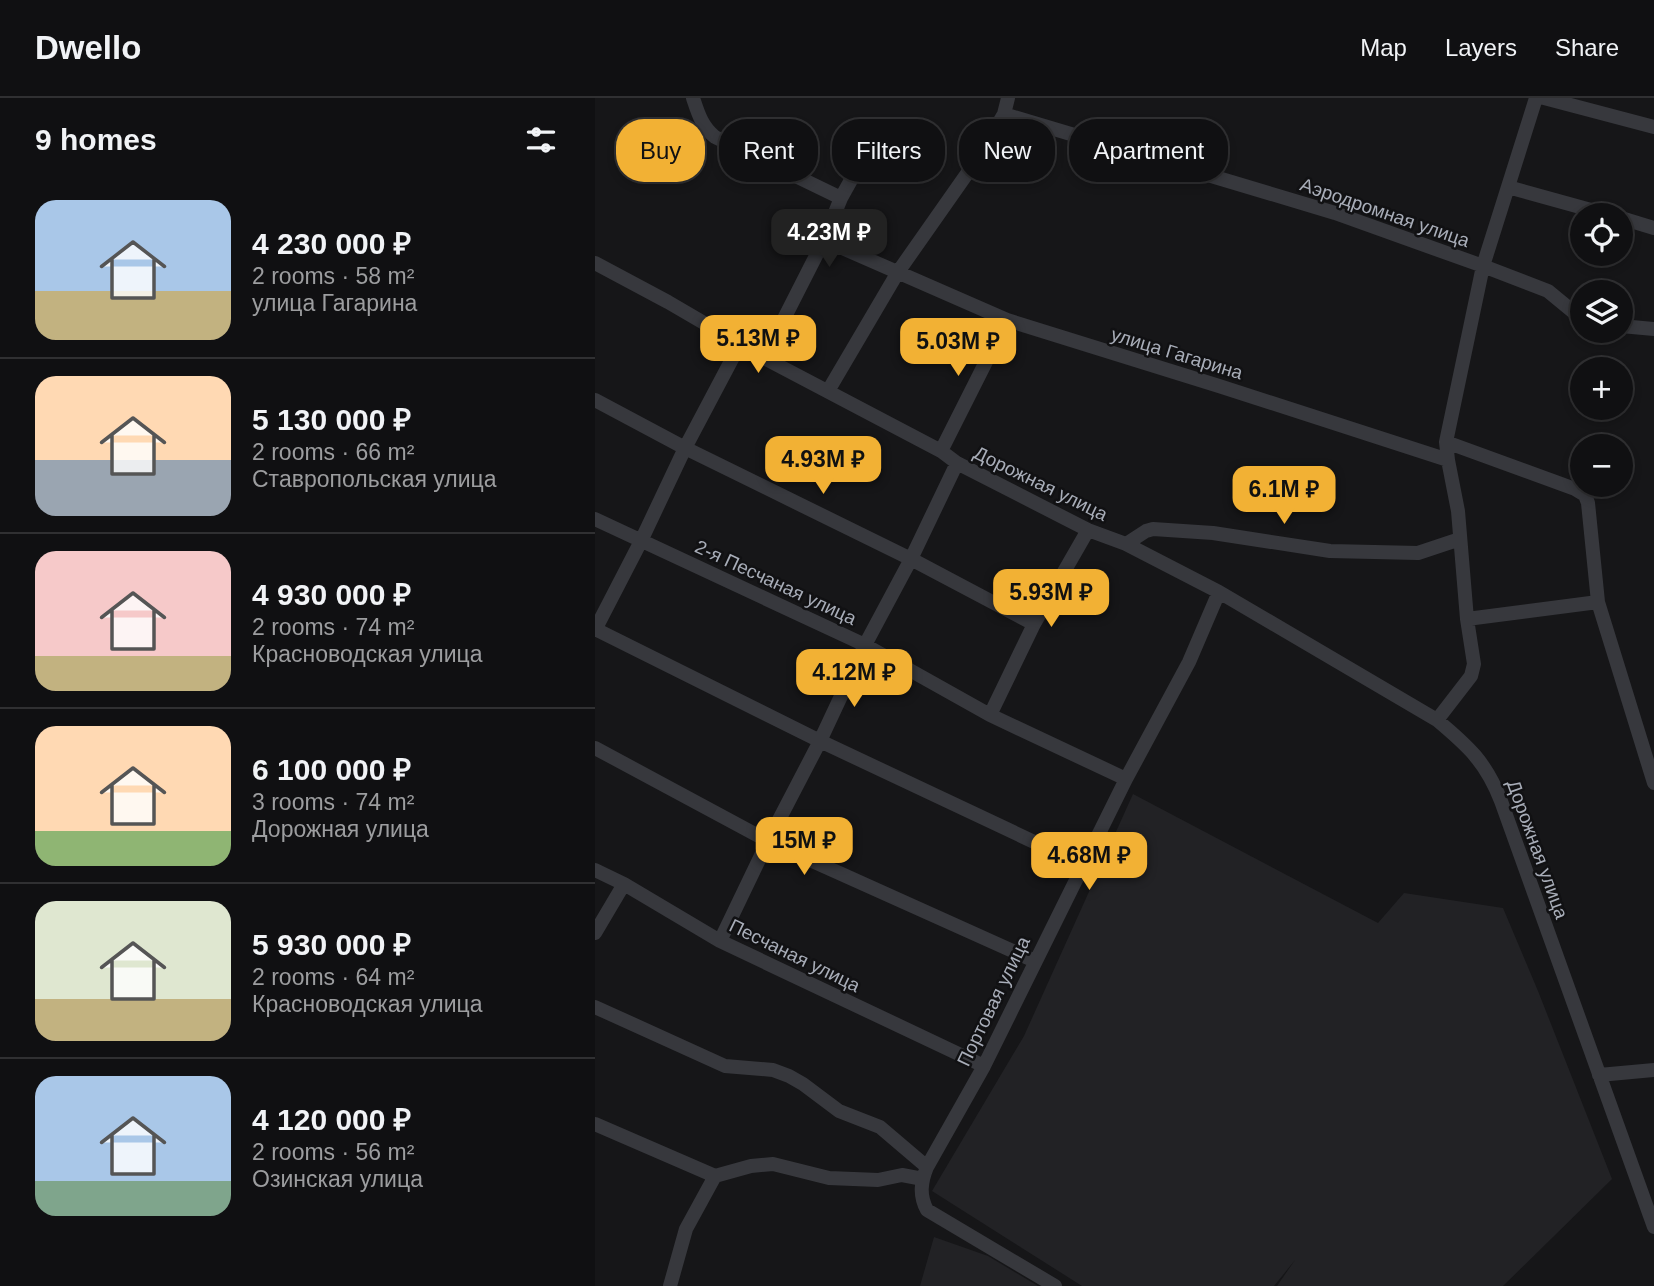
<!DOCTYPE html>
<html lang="en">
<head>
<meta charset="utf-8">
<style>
  :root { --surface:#101012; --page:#1e1e20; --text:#f1f3f6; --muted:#9c9d9f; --line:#303032; --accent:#f2b134 }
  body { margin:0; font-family:Arial,sans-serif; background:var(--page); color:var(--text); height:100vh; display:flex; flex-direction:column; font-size:26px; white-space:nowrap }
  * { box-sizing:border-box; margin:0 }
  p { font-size:23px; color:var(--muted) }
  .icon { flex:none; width:38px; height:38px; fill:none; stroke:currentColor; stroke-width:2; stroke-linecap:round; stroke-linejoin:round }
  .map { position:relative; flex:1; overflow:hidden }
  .side { display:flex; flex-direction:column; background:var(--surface); width:595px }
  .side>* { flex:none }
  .guide { position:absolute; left:21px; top:21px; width:665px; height:63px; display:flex; gap:14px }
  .controls { position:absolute; left:975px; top:105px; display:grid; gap:14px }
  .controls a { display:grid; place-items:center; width:63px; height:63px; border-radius:50%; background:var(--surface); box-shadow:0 4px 10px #0003,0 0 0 2px var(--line); font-size:35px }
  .price { position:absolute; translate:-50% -60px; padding:0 16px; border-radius:14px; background:var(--accent); color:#111; font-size:23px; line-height:46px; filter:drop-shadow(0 2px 4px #0008) }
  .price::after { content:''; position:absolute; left:50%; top:42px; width:21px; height:16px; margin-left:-10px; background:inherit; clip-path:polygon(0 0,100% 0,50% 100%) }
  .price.active { background:#222; color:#fff }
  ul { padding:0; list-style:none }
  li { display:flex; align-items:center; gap:21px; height:175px; padding:0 35px }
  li+li { border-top:2px solid var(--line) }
  li span { display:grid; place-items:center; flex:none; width:196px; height:140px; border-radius:21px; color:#555 }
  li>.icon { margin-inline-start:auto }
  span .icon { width:84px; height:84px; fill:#fffc; stroke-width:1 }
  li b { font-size:30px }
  h2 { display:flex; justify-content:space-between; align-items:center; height:84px; padding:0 35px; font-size:30px }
  .chip { padding:0 24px; border-radius:28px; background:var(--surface); box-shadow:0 4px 10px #0003,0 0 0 2px var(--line); font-size:24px; line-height:63px }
  .chip.active { background:var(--accent); color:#111 }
  header { display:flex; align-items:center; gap:42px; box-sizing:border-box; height:98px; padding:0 35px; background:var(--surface); border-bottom:2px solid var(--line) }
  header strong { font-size:33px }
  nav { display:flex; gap:38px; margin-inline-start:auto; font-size:24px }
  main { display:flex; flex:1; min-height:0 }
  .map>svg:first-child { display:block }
  .built { fill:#222225 }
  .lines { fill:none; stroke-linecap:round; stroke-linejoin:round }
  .minor { stroke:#37383d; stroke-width:14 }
  .labels { text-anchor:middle; stroke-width:5; stroke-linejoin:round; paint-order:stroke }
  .street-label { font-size:19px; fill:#a8adb8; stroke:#111113 }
</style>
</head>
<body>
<header>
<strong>Dwello</strong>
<nav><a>Map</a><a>Layers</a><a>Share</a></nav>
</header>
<main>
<section class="side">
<h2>9 homes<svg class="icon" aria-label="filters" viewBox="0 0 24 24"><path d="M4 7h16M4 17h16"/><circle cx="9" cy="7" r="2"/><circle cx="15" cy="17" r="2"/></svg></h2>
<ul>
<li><span style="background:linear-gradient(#a9c7e8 65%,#c2b280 0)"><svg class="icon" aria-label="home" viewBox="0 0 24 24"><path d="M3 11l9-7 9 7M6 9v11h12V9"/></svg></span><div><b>4 230 000 ₽</b><p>2 rooms · 58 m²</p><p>улица Гагарина</p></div></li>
<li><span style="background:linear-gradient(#ffd9b3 60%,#9aa5b1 0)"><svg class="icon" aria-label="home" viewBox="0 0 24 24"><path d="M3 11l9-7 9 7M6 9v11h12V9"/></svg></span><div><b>5 130 000 ₽</b><p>2 rooms · 66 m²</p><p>Ставропольская улица</p></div></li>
<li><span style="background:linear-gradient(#f6c9c9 75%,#c2b280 0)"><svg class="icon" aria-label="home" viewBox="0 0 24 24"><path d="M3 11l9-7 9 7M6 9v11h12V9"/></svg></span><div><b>4 930 000 ₽</b><p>2 rooms · 74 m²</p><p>Красноводская улица</p></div></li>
<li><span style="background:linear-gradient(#ffd9b3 75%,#8fb573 0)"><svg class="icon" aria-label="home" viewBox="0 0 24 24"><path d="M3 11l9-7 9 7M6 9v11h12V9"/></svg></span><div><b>6 100 000 ₽</b><p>3 rooms · 74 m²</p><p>Дорожная улица</p></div></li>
<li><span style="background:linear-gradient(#dfe7d0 70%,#c2b280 0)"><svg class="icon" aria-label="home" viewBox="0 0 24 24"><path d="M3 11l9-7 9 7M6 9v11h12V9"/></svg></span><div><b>5 930 000 ₽</b><p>2 rooms · 64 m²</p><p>Красноводская улица</p></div></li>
<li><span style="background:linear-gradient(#a9c7e8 75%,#7fa58c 0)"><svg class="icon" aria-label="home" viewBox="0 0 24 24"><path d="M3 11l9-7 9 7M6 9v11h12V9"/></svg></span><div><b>4 120 000 ₽</b><p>2 rooms · 56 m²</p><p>Озинская улица</p></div></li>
</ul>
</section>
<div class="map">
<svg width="1059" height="1188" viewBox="0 0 1059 1188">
  <rect width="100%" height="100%" fill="#161618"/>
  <!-- built -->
  <path class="built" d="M538 696 783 825 809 795 908 810 943 893 1017 1081 908 1188H682L700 1162 679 1188H487L337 1093 429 938Z
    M339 1139 393 1158 443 1188H325Z"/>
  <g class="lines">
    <!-- minor -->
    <path class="minor" d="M98 0C103 15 107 29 120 39L246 100
      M949 0 1059 29
      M409 16 740 115 888 168 953 193 987 221
      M913 89 1014 117
      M1026 120 1059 130
      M229 142 412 222 624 288 853 362
      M0 165 73 204 169 260 346 353 362 365 493 432 531 446 624 494 842 622C873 648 891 664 906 703L1059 1129
      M1026 228 1059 231
      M169 260 229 142 246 100 266 64
      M233 293 303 174 383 60 409 16 413 0
      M0 302 90 350 316 461 439 526
      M851 344 980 391 990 397 993 405 1003 504 1059 685
      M346 353 412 222
      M0 421 270 547 395 617 531 681
      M531 446 551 433 558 431 618 435 735 453 823 455 865 441
      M872 521 1003 504
      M0 531 225 643 488 767
      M0 532 46 443 90 350 145 246
      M395 617 439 526 493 432
      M842 622 876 578 879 566 872 521 863 413 853 362 851 344 888 168 941 0
      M0 650 173 743 440 863
      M0 772 29 786 125 843 389 968
      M0 835 29 786
      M125 843 173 743 225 643 270 547 316 461 362 365
      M0 909 130 968 178 972 194 978 208 986 244 1013 285 1029 332 1069
      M1004 977 1059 972
      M0 1026 120 1078
      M75 1188 91 1131 120 1078 156 1068 178 1066 234 1080 283 1082 307 1077 328 1081
      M460 1188 332 1112C324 1097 326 1084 332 1069L389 968 531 681 594 564 624 494"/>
  </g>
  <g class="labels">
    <!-- street labels -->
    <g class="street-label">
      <text transform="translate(790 114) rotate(19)" y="7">Аэродромная улица</text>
      <text transform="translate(582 255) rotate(17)" y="7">улица Гагарина</text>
      <text transform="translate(446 385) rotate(26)" y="7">Дорожная улица</text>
      <text transform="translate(181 484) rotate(25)" y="7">2-я Песчаная улица</text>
      <text transform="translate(943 751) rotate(70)" y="7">Дорожная улица</text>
      <text transform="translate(200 857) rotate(26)" y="7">Песчаная улица</text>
      <text transform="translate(398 903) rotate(-64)" y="7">Портовая улица</text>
    </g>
  </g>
</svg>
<div class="controls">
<a><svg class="icon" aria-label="locate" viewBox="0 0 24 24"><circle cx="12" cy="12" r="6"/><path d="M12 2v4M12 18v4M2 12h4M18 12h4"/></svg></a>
<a><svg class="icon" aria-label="layers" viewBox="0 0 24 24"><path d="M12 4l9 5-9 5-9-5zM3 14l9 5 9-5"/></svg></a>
<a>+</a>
<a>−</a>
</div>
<b class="price active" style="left:234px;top:171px">4.23M ₽</b>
<b class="price" style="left:163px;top:277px">5.13M ₽</b>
<b class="price" style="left:363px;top:280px">5.03M ₽</b>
<b class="price" style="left:228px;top:398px">4.93M ₽</b>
<b class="price" style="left:689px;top:428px">6.1M ₽</b>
<b class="price" style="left:456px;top:531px">5.93M ₽</b>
<b class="price" style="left:259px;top:611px">4.12M ₽</b>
<b class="price" style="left:209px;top:779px">15M ₽</b>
<b class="price" style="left:494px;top:794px">4.68M ₽</b>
<div class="guide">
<a class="chip active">Buy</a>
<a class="chip">Rent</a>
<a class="chip">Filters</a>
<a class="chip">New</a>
<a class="chip">Apartment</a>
</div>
</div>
</main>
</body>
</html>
